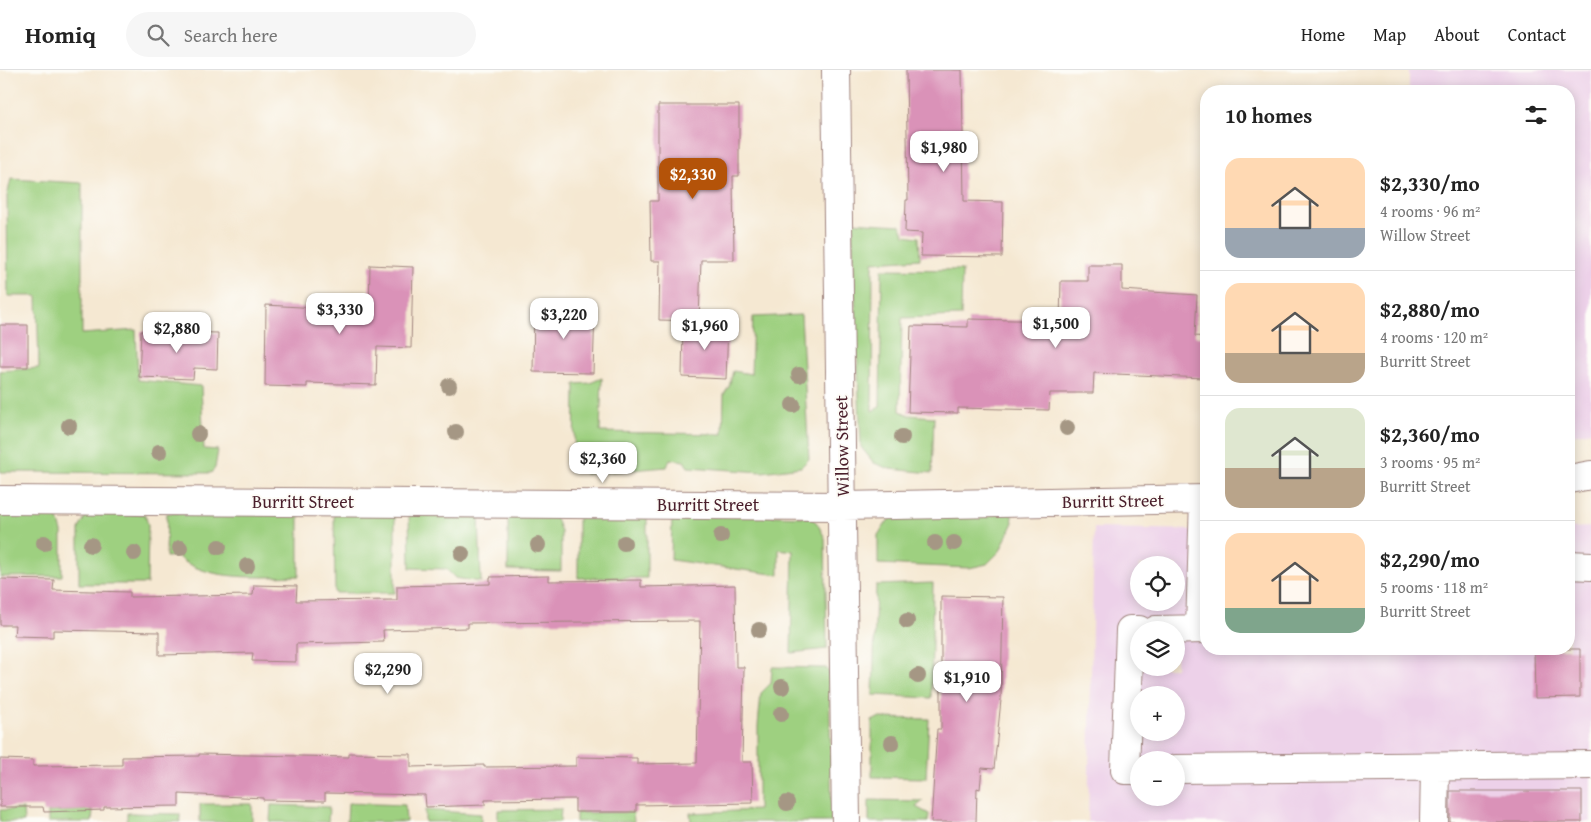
<!DOCTYPE html>
<html lang="en">
<head>
<meta charset="utf-8">
<style>
  :root { --surface:#fff; --page:#f6f6f6; --text:#222; --muted:#767676; --line:#e0e0e0; --accent:#b45309 }
  body { margin:0; font-family:"Gentium Book Plus",serif; background:var(--page); color:var(--text); height:100vh; display:flex; flex-direction:column; font-size:19px; white-space:nowrap }
  * { box-sizing:border-box; margin:0 }
  p { font-size:16px; color:var(--muted) }
  .icon { flex:none; width:28px; height:28px; fill:none; stroke:currentColor; stroke-width:2; stroke-linecap:round; stroke-linejoin:round }
  .map { position:relative; flex:1; overflow:hidden }
  .details { position:absolute; left:1200px; top:15px; width:375px; height:570px; display:flex; flex-direction:column; background:var(--surface); border-radius:20px; box-shadow:0 2px 12px #0003 }
  .details>* { flex:none }
  .buttons { position:absolute; left:1130px; top:486px; display:grid; gap:10px }
  .buttons a { display:grid; place-items:center; width:55px; height:55px; border-radius:50%; background:var(--surface); box-shadow:0 2px 12px #0003; font-size:25px }
  .price { position:absolute; translate:-50% -42px; padding:0 11px; border-radius:10px; background:#fff; color:#222; font-size:16px; line-height:32px; filter:drop-shadow(0 1px 2px #0008) }
  .price::after { content:''; position:absolute; left:50%; top:30px; width:15px; height:11px; margin-left:-8px; background:inherit; clip-path:polygon(0 0,100% 0,50% 100%) }
  .price.current { background:var(--accent); color:#fff }
  ul { padding:0; list-style:none }
  li { display:flex; align-items:center; gap:15px; height:125px; padding:0 25px }
  li+li { border-top:1px solid var(--line) }
  li span { display:grid; place-items:center; flex:none; width:140px; height:100px; border-radius:15px; color:#555 }
  li>.icon { margin-inline-start:auto }
  span .icon { width:60px; height:60px; fill:#fffc; stroke-width:1 }
  li b { font-size:21px }
  h2 { display:flex; justify-content:space-between; align-items:center; height:60px; padding:0 25px; font-size:21px }
  header { display:flex; align-items:center; gap:30px; box-sizing:border-box; height:70px; padding:0 25px; background:var(--surface); border-bottom:1px solid var(--line) }
  header strong { font-size:24px }
  nav { display:flex; gap:28px; margin-inline-start:auto; font-size:18px }
  .search { width:350px; height:45px; background:var(--page); display:flex; align-items:center; gap:12px; box-sizing:border-box; padding:0 18px; border-radius:28px; color:var(--muted); font-size:19px }
  .map>svg:first-child { display:block }
  .built { fill:#edd1e9; fill-rule:evenodd }
  .green { fill:#9ed080; stroke:#747856 }
  .building { fill:#da92b8 }
  .lines { fill:none; stroke-linecap:round; stroke-linejoin:round }
  .minor-casing { stroke:#a0847e; stroke-width:30 }
  .minor { stroke:#fff; stroke-width:28 }
  .tree { fill:#a59784 }
  .labels { text-anchor:middle; stroke-width:4; stroke-linejoin:round; paint-order:stroke }
  .street-label { font-size:18px; fill:#4a1f2b; stroke:#fdfcf7 }
</style>
</head>
<body>
<header>
<strong>Homiq</strong>
<div class="search"><svg class="icon" aria-label="search" viewBox="0 0 24 24"><circle cx="10" cy="10" r="6"/><path d="M15 15l6 6"/></svg>Search here</div>
<nav><a>Home</a><a>Map</a><a>About</a><a>Contact</a></nav>
</header>
<div class="map">
<svg width="1591" height="752" viewBox="0 0 1591 752">
  <rect width="100%" height="100%" fill="#fdfcf7"/>
  <filter id="ink" filterUnits="userSpaceOnUse"><feTurbulence type="fractalNoise" baseFrequency=".02" numOctaves="2"/><feDisplacementMap in="SourceGraphic" scale="10" xChannelSelector="R" yChannelSelector="G"/><feConvolveMatrix kernelMatrix="1 2 1 2 8 2 1 2 1" color-interpolation-filters="sRGB"/></filter>
  <filter id="wash" filterUnits="userSpaceOnUse"><feTurbulence type="fractalNoise" baseFrequency=".0096" numOctaves="4" result="noise"/><feDisplacementMap in="SourceGraphic" scale="20" xChannelSelector="R" yChannelSelector="G"/><feGaussianBlur stdDeviation="1.12" result="paint"/><feColorMatrix in="noise" values="0 0 0 0 0 0 0 0 0 0 0 0 0 0 0 0 0 1.4 0 .05"/><feComposite in="paint" operator="in"/></filter>
  <g filter="url(#wash)">
    <rect width="100%" height="100%" fill="#f5e8d2"/>
    <!-- built -->
    <path class="built" d="M1409 0H1591V361L1569 366V21H1409Z
      M1591 457V752H1088L1094 458 1206 460V579H1569V458ZM1139 495H1176V532H1139ZM1139 560H1176V598H1139ZM1139 625H1176V662H1139ZM1139 690H1176V728H1139Z"/>
    <!-- green -->
    <path class="green" d="M11 109 82 113V264L136 260 138 310 201 316 204 379 218 380 215 398 211 403 0 402V301L39 298 37 226H8L7 126Z
      M852 152 900 155 905 165 919 167 920 189 873 192 872 341 880 337 882 199 962 200 961 246 902 248 900 341 909 345 934 347 932 403 890 399 874 393 861 377Z
      M801 245 809 389 801 397 762 402 688 397 684 391 670 389 667 397 585 404 574 390 575 314 590 313 602 308 600 362 723 364 724 324 729 317 733 301 751 304 753 247Z
      M1011 441 1013 452 1000 481 987 494 969 498 878 494V465L892 445Z
      M299 442V506C262 507 206 512 177 486L166 487 167 443Z
      M409 442 479 444 481 512 455 508 446 499 410 498Z
      M578 442H647V508H578Z
      M334 443 395 445V523H335Z
      M508 443H554L561 462V501L508 500Z
      M672 443 810 447 817 453 825 468 827 579 791 583 793 481 779 479V505L671 490Z
      M87 444H145L148 455 147 514H79V459Z
      M57 445 62 462V506L0 507 1 446Z
      M933 513 931 628 873 625 876 515Z
      M772 597 826 598 829 602 832 752H691L690 743 758 740V656L761 623 771 613Z
      M878 648 929 649 926 708 872 707V651Z
      M869 730 923 731 916 737 929 744 928 752H869Z
      M348 733 405 735 406 752H347Z
      M200 734H252V752H200Z
      M271 735 329 737 328 752H270Z
      M23 739 24 752H0V740Z
      M561 739 560 752H498V740Z
      M93 740 92 752H48V742Z
      M425 740 481 744V752H425Z
      M633 742 634 752H576V743Z
      M127 743 180 744V752H127Z"/>
    <g id="blocks">
      <!-- building -->
      <path class="building" d="M906 0H962L964 131 1003 132 1002 187 921 186 922 163 905 162 906 130H908Z
        M658 35H739V106H733L734 190H701L699 251 659 250 660 191H651L650 131H658Z
        M370 195 413 197 411 278 377 277 376 315 307 313V317L265 316 266 235 369 241Z
        M1088 195H1122V220L1197 225 1195 266 1206 267 1204 308 1094 303 1093 323H1050L1049 340 958 338V343L908 342 911 256 968 257V249L1060 251 1061 211H1088Z
        M534 236 595 238 593 303 533 302Z
        M683 254 728 255 726 309 682 307Z
        M0 255H28V297H0Z
        M141 261 218 263 217 299 194 298 193 309 139 307Z
        M549 506V511L641 510V517L735 515 736 597H744L742 692H752L753 733 636 735V742H575V729L485 730V735L426 737 425 725 325 723V731L263 730V728L179 724V736L104 737V740L44 742 43 737H0V689L33 690V696L122 695V687L199 686V684L349 687V683L411 684V697L484 695V697L576 696V687L637 688V694L697 693 700 551 468 553V558L383 560 384 572 296 574V592L252 591 253 583 159 585V562L53 560V567L14 566 15 555H0V509L54 510 53 520 130 522V527L253 525 254 515 297 516 296 531 397 530V516L490 514V507Z
        M941 526 1003 527 1001 630 994 699 982 698 980 719 977 718 976 752H931L937 659H941Z
        M1534 579H1580V627L1535 628Z
        M1450 721H1582V752H1450Z"/>
    </g>
  </g>
  <g filter="url(#ink)">
    <use href="#blocks" fill-opacity="0" stroke="#a0847e" stroke-width="1"/>
    <g class="lines">
      <!-- minor casing -->
      <g class="minor-casing">
        <path id="minor" d="M836 0 846 752
          M1569 409 1591 405
          M0 430 843 436 1206 429
          M1569 495 1591 496
          M1200 559 1204 429
          M1139 560H1130L1125 700H1139
          M1156 560 1206 559
          M1176 699 1591 695
          M1434 752 1435 698"/>
      </g>
      <!-- minor -->
      <use href="#minor" class="minor"/>
    </g>
    <!-- trees -->
    <g class="tree">
      <circle cx="799" cy="305" r="8"/>
      <circle cx="449" cy="316" r="8"/>
      <circle cx="793" cy="335" r="8"/>
      <circle cx="69" cy="356" r="8"/>
      <circle cx="1067" cy="358" r="8"/>
      <circle cx="456" cy="362" r="8"/>
      <circle cx="198" cy="364" r="8"/>
      <circle cx="902" cy="367" r="8"/>
      <circle cx="159" cy="382" r="8"/>
      <circle cx="721" cy="466" r="8"/>
      <circle cx="44" cy="473" r="8"/>
      <circle cx="624" cy="473" r="8"/>
      <circle cx="935" cy="473" r="8"/>
      <circle cx="954" cy="473" r="8"/>
      <circle cx="91" cy="475" r="8"/>
      <circle cx="538" cy="475" r="8"/>
      <circle cx="219" cy="477" r="8"/>
      <circle cx="180" cy="478" r="8"/>
      <circle cx="134" cy="483" r="8"/>
      <circle cx="462" cy="484" r="8"/>
      <circle cx="247" cy="496" r="8"/>
      <circle cx="907" cy="551" r="8"/>
      <circle cx="759" cy="560" r="8"/>
      <circle cx="918" cy="606" r="8"/>
      <circle cx="782" cy="617" r="8"/>
      <circle cx="781" cy="644" r="8"/>
      <circle cx="892" cy="673" r="8"/>
      <circle cx="787" cy="733" r="8"/>
    </g>
  </g>
  <g class="labels">
    <!-- street labels -->
    <g class="street-label">
      <text transform="translate(842 376) rotate(-91)" y="6">Willow Street</text>
      <text transform="translate(1113 431) rotate(-1)" y="6">Burritt Street</text>
      <text x="303" y="438">Burritt Street</text>
      <text x="708" y="441">Burritt Street</text>
    </g>
  </g>
</svg>
<div class="buttons">
<a><svg class="icon" aria-label="locate" viewBox="0 0 24 24"><circle cx="12" cy="12" r="6"/><path d="M12 2v4M12 18v4M2 12h4M18 12h4"/></svg></a>
<a><svg class="icon" aria-label="layers" viewBox="0 0 24 24"><path d="M12 4l9 5-9 5-9-5zM3 14l9 5 9-5"/></svg></a>
<a>+</a>
<a>−</a>
</div>
<b class="price" style="left:944px;top:103px">$1,980</b>
<b class="price current" style="left:693px;top:130px">$2,330</b>
<b class="price" style="left:340px;top:265px">$3,330</b>
<b class="price" style="left:564px;top:270px">$3,220</b>
<b class="price" style="left:1056px;top:279px">$1,500</b>
<b class="price" style="left:705px;top:281px">$1,960</b>
<b class="price" style="left:177px;top:284px">$2,880</b>
<b class="price" style="left:603px;top:414px">$2,360</b>
<b class="price" style="left:388px;top:625px">$2,290</b>
<b class="price" style="left:967px;top:633px">$1,910</b>
<section class="details">
<h2>10 homes<svg class="icon" aria-label="filters" viewBox="0 0 24 24"><path d="M4 7h16M4 17h16"/><circle cx="9" cy="7" r="2"/><circle cx="15" cy="17" r="2"/></svg></h2>
<ul>
<li><span style="background:linear-gradient(#ffd9b3 70%,#9aa5b1 0)"><svg class="icon" aria-label="home" viewBox="0 0 24 24"><path d="M3 11l9-7 9 7M6 9v11h12V9"/></svg></span><div><b>$2,330/mo</b><p>4 rooms · 96 m²</p><p>Willow Street</p></div></li>
<li><span style="background:linear-gradient(#ffd9b3 70%,#b9a48a 0)"><svg class="icon" aria-label="home" viewBox="0 0 24 24"><path d="M3 11l9-7 9 7M6 9v11h12V9"/></svg></span><div><b>$2,880/mo</b><p>4 rooms · 120 m²</p><p>Burritt Street</p></div></li>
<li><span style="background:linear-gradient(#dfe7d0 60%,#b9a48a 0)"><svg class="icon" aria-label="home" viewBox="0 0 24 24"><path d="M3 11l9-7 9 7M6 9v11h12V9"/></svg></span><div><b>$2,360/mo</b><p>3 rooms · 95 m²</p><p>Burritt Street</p></div></li>
<li><span style="background:linear-gradient(#ffd9b3 75%,#7fa58c 0)"><svg class="icon" aria-label="home" viewBox="0 0 24 24"><path d="M3 11l9-7 9 7M6 9v11h12V9"/></svg></span><div><b>$2,290/mo</b><p>5 rooms · 118 m²</p><p>Burritt Street</p></div></li>
</ul>
</section>
</div>
</body>
</html>
